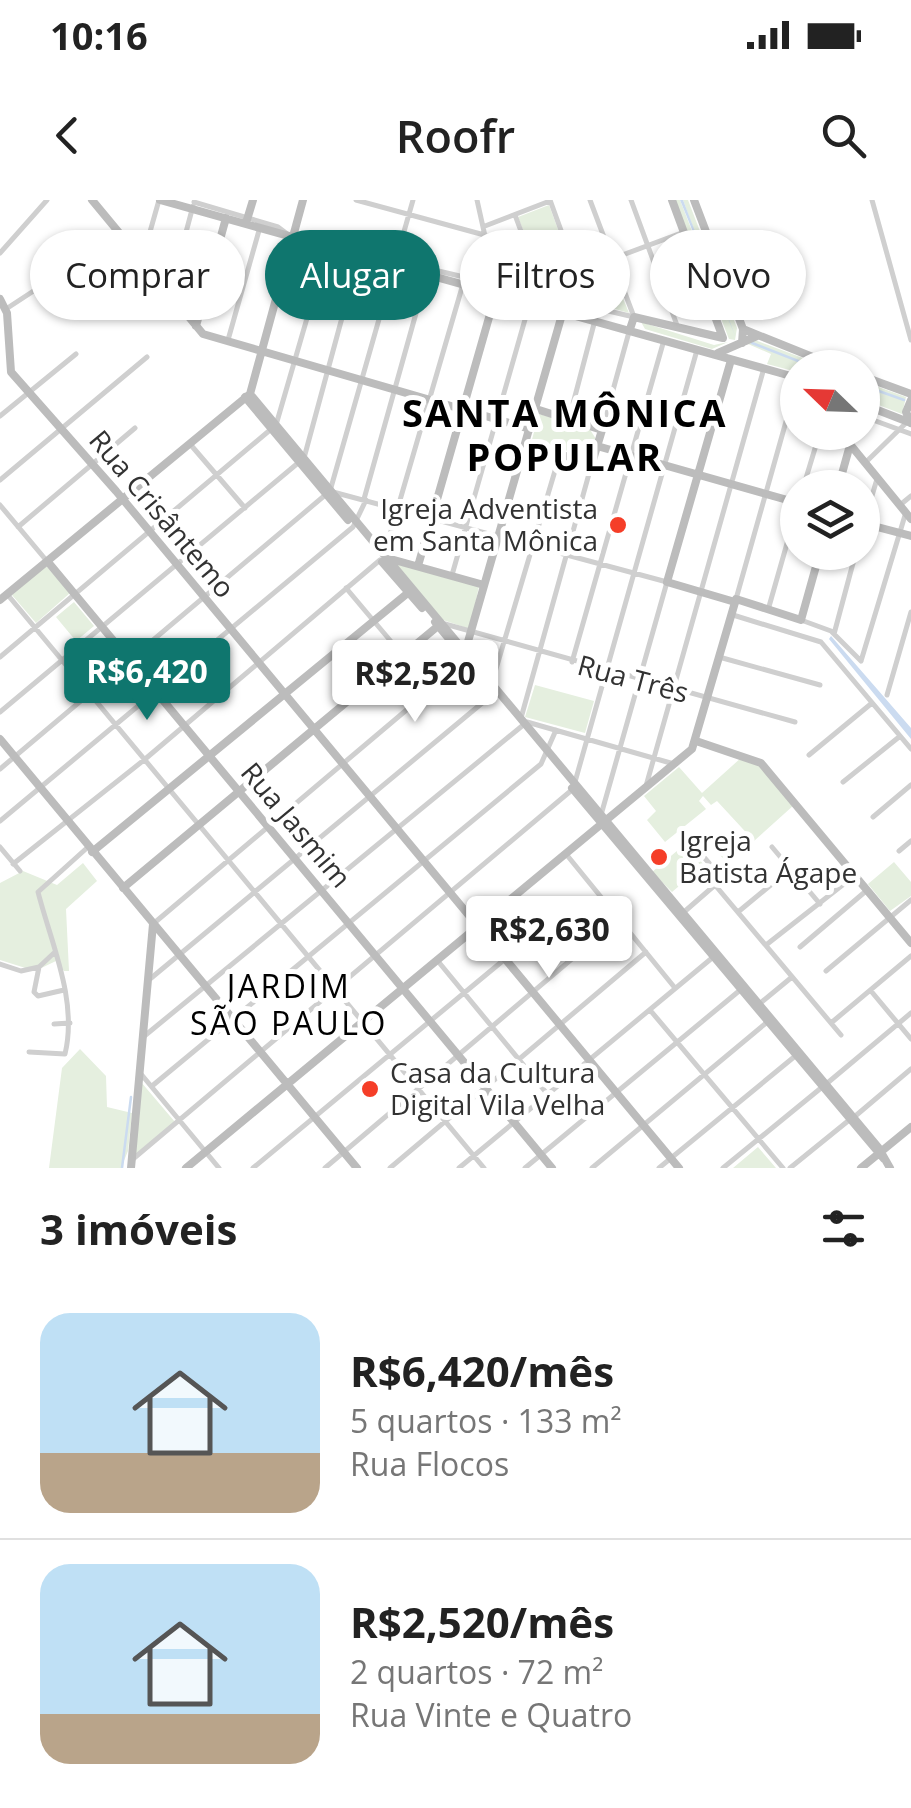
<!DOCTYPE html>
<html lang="pt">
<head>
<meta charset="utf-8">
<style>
  :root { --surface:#fff; --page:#f6f6f6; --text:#222; --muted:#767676; --line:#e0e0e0; --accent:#0f766e }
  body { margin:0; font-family:"Open Sans",sans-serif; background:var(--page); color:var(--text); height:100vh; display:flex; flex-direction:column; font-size:38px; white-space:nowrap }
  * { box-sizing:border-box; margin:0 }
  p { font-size:32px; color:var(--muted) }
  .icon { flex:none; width:55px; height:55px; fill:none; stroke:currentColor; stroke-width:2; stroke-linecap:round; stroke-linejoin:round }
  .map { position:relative; height:968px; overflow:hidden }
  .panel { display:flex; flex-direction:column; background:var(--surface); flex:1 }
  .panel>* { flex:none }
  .banner { position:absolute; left:30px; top:30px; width:852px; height:90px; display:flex; gap:20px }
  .needle { width:65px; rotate:293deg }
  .controls { position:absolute; left:780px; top:150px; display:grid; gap:20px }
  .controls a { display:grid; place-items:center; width:100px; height:100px; border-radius:50%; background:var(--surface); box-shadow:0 2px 8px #0004; font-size:50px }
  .price { position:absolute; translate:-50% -85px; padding:0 22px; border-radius:10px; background:#fff; color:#222; font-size:32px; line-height:65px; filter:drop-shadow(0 2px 5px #0008) }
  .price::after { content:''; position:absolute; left:50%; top:60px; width:30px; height:22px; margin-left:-15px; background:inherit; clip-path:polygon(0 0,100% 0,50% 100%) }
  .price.current { background:var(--accent); color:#fff }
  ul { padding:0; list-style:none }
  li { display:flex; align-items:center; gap:30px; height:250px; padding:0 40px }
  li+li { border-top:2px solid var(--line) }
  li span { display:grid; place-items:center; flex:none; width:280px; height:200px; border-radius:30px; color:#555 }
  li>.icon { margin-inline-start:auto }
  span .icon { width:120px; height:120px; fill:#fffc; stroke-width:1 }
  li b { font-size:42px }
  h2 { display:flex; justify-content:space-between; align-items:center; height:120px; padding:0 40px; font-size:42px }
  .chip { padding:0 35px; border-radius:45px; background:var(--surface); box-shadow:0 2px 8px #0004; font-size:35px; line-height:90px }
  .chip.current { background:var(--accent); color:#fff }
  .status { display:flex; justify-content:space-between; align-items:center; height:70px; padding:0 50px; background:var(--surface); direction:ltr }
  .status svg { height:28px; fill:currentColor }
  header { display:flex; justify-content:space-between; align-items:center; height:130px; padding:0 40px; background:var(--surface); font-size:45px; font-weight:600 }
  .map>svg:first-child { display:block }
  .green { fill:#e5efdf }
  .water { fill:#cbdbf0 }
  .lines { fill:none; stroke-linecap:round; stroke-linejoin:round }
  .stream { stroke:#cbdbf0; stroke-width:2.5 }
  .street { stroke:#cfcfcf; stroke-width:5 }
  .secondary { stroke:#bcbcbc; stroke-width:8 }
  .poi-dot { fill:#f53e28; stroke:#fff; stroke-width:4 }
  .labels { text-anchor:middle; stroke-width:10; stroke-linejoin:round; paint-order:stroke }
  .poi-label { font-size:28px; fill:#323232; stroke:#fff; text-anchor:start }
  .street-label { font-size:28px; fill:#323232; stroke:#fff }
  .quarter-label { font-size:32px; letter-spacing:2.5px; fill:#000; stroke:#fff }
  .district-label { font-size:38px; font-weight:bold; letter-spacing:2.5px; fill:#000; stroke:#fff }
</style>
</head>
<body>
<div class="status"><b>10:16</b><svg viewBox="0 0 49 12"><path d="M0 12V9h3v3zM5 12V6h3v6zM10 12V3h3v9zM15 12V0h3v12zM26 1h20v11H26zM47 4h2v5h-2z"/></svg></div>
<header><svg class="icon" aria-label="back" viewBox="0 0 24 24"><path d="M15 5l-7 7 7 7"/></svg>Roofr<svg class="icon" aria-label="search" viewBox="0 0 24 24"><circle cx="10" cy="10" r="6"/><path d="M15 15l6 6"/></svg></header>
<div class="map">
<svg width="911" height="968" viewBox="0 0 911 968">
  <rect width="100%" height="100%" fill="#fff"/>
  <!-- green -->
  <path class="green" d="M675 0H680L729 126 683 0H688L737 128 735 140 729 139Z
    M549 5 563 43 533 55 518 17Z
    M609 64 629 113 590 102 581 73Z
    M745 77a11 11 0 1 1 22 0a11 11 0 1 1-22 0Z
    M641 122 714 145 728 142 712 149 645 129Z
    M755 140 827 167 798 168 797 172 767 164 771 154 748 144Z
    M862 181 906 197 902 214 863 199Z
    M539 214 589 228 596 239 592 256 531 243Z
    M396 364 479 386 470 429 443 420Z
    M46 366 70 393 36 423 12 395Z
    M74 402 94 426 76 441 56 417Z
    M535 485 594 501 585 533 525 517Z
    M742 557 758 565 794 605 754 641 717 601 711 605 703 596 699 601 706 609 665 642 647 620 656 611 644 596 679 567 702 593Z
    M735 635 745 647 726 662 716 650Z
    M689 648 704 665 672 692 652 672 678 650 683 655Z
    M894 662 911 682V696L890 711 868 684Z
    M83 663 97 681 66 709 69 771H64L56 761 35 771 0 760V683L23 671 57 685Z
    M80 849 106 876 107 907 132 913 128 951 121 968H49L62 868Z
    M141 882 175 922 135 955Z
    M758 947 776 968H733Z"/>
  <!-- water -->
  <path class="water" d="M680 0H683L736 138Z
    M831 436 911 528V539L829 439Z"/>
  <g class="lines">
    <!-- stream -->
    <path class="stream" d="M752 143 816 168
      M862 185 904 200
      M122 968 131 897"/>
    <!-- street -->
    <path class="street" d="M356 0 488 36
      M477 0 497 90
      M550 0 588 105
      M590 0 634 117
      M631 0 678 128
      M872 0 911 140
      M194 2 278 27 286 33
      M515 15 545 96
      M485 26 550 1
      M301 37 382 59
      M0 53 47 0
      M531 58 566 45
      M142 60 159 0
      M396 61 634 117
      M577 72 684 32
      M170 92 193 6
      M6 109 119 35
      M228 140 260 27
      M0 216 76 154
      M862 216 911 234
      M569 219 595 120
      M602 230 629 132
      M190 244 245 308
      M866 262 906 223
      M0 280 147 157
      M803 288 820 232
      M333 292 667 382 601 615
      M364 299 427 74
      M0 305 46 360
      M900 305 911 296
      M18 327 135 228
      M862 329 877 279
      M384 355 463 84
      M452 375 530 102
      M346 388 431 489
      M7 394 484 968
      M736 399 798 179
      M768 410 798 305
      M733 415 821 442 911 549
      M801 420 831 431 861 461
      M445 424 795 522
      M834 434 856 352
      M0 457 276 225 328 46
      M719 457 820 485
      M861 461 906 312
      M572 462 664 140
      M887 495 911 412
      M0 512 304 258 359 55
      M521 518 592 263
      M527 522 674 564
      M809 555 872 503
      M0 569 330 291 413 0
      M843 582 899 537
      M646 586 764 168
      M873 617 911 585
      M0 621 353 327 366 300
      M0 647 20 671
      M772 647 820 704
      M696 648 721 677 715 685 841 835
      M899 651 911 641
      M566 654 675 788
      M13 664 144 560 380 360
      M684 712 715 685
      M738 712 790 669
      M153 724 468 458
      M766 745 854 676
      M800 747 866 691
      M55 752 39 767 34 792 38 796 64 790
      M437 760 549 896
      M0 764 21 771 39 767
      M826 771 911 700
      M150 779 487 499 560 254
      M871 791 911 839
      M758 805 792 777
      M650 810 783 968
      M831 823 911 756
      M54 824 70 823
      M142 838 522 526
      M29 852 65 854C78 800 51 743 38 692L88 647
      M141 874 219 968
      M825 885 911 813
      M152 886 541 564 556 530
      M853 918 911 869
      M133 959 573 589 697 150
      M253 968 505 759
      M325 968 619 719
      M390 968 646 752
      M459 968 712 758
      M525 968 739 791
      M592 968 766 823
      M659 968 794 857
      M723 968 821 888
      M790 968 848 921"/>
    <!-- secondary -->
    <path class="secondary" d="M92 0 203 134 530 229
      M160 0 798 178
      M694 0 743 129 742 143
      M246 23 253 0
      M0 99 7 113 11 172 116 291 679 968
      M196 126 226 18
      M630 129 634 117 723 138 672 0
      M743 129 840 168
      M718 153 757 136
      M731 160 667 382 735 402
      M862 176 911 194
      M250 194 878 947 890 968
      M245 197 348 320
      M911 200 906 212 911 223
      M862 204 911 223
      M840 232 911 319
      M525 245 592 263 602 230 536 209
      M597 246 798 303
      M838 288 850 245
      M862 323 911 336
      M387 358 484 385
      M48 362 552 968
      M382 362 422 408
      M418 366 496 93
      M0 400 250 194 303 0
      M435 422 464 457
      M465 452 563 111
      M0 539 357 968
      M696 541 761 563 911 743
      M572 588 884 959
      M92 652 409 392
      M123 688 438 426
      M131 968 153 724
      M186 968 692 549 736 399 801 420 820 352
      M861 968 911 927"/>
  </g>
  <!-- markers -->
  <g class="poi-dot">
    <circle cx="618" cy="325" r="10"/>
    <circle cx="659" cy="657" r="10"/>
    <circle cx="370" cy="889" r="10"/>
  </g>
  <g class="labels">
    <!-- poi labels -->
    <g class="poi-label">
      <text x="598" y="319" text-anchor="end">Igreja Adventista<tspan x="598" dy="32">em Santa Mônica</tspan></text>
      <text x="679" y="651">Igreja<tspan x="679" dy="32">Batista Ágape</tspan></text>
      <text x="390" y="883">Casa da Cultura<tspan x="390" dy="32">Digital Vila Velha</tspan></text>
    </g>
    <!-- street labels -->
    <g class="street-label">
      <text transform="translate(162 314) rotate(50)" y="10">Rua Crisântemo</text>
      <text transform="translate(633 479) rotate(15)" y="10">Rua Três</text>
      <text transform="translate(296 625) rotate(50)" y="10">Rua Jasmim</text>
    </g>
    <!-- quarter labels -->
    <g class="quarter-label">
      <text x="289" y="798">JARDIM<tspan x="289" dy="37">SÃO PAULO</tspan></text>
    </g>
    <!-- district labels -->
    <g class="district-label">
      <text x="565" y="227">SANTA MÔNICA<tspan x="565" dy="44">POPULAR</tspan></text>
    </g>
  </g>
</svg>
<div class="controls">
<a><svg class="needle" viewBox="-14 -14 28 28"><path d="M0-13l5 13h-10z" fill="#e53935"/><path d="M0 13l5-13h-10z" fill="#767676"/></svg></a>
<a><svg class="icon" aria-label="layers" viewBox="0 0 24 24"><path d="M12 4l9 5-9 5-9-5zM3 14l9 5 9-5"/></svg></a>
</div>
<b class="price current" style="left:147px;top:523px">R$6,420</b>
<b class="price" style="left:415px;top:525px">R$2,520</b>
<b class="price" style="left:549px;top:781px">R$2,630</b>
<div class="banner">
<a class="chip">Comprar</a>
<a class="chip current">Alugar</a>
<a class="chip">Filtros</a>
<a class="chip">Novo</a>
</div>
</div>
<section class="panel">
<h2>3 imóveis<svg class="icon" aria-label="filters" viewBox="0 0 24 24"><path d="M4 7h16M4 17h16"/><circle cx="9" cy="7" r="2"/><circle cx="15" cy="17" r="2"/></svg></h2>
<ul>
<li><span style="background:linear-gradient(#bfe0f5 70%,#b9a48a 0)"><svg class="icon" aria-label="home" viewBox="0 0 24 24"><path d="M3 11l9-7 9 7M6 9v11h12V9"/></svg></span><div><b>R$6,420/mês</b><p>5 quartos · 133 m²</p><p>Rua Flocos</p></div></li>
<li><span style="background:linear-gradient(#bfe0f5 75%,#b9a48a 0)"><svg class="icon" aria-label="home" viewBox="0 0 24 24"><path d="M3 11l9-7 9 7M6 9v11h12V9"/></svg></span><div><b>R$2,520/mês</b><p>2 quartos · 72 m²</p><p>Rua Vinte e Quatro</p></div></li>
</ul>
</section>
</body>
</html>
